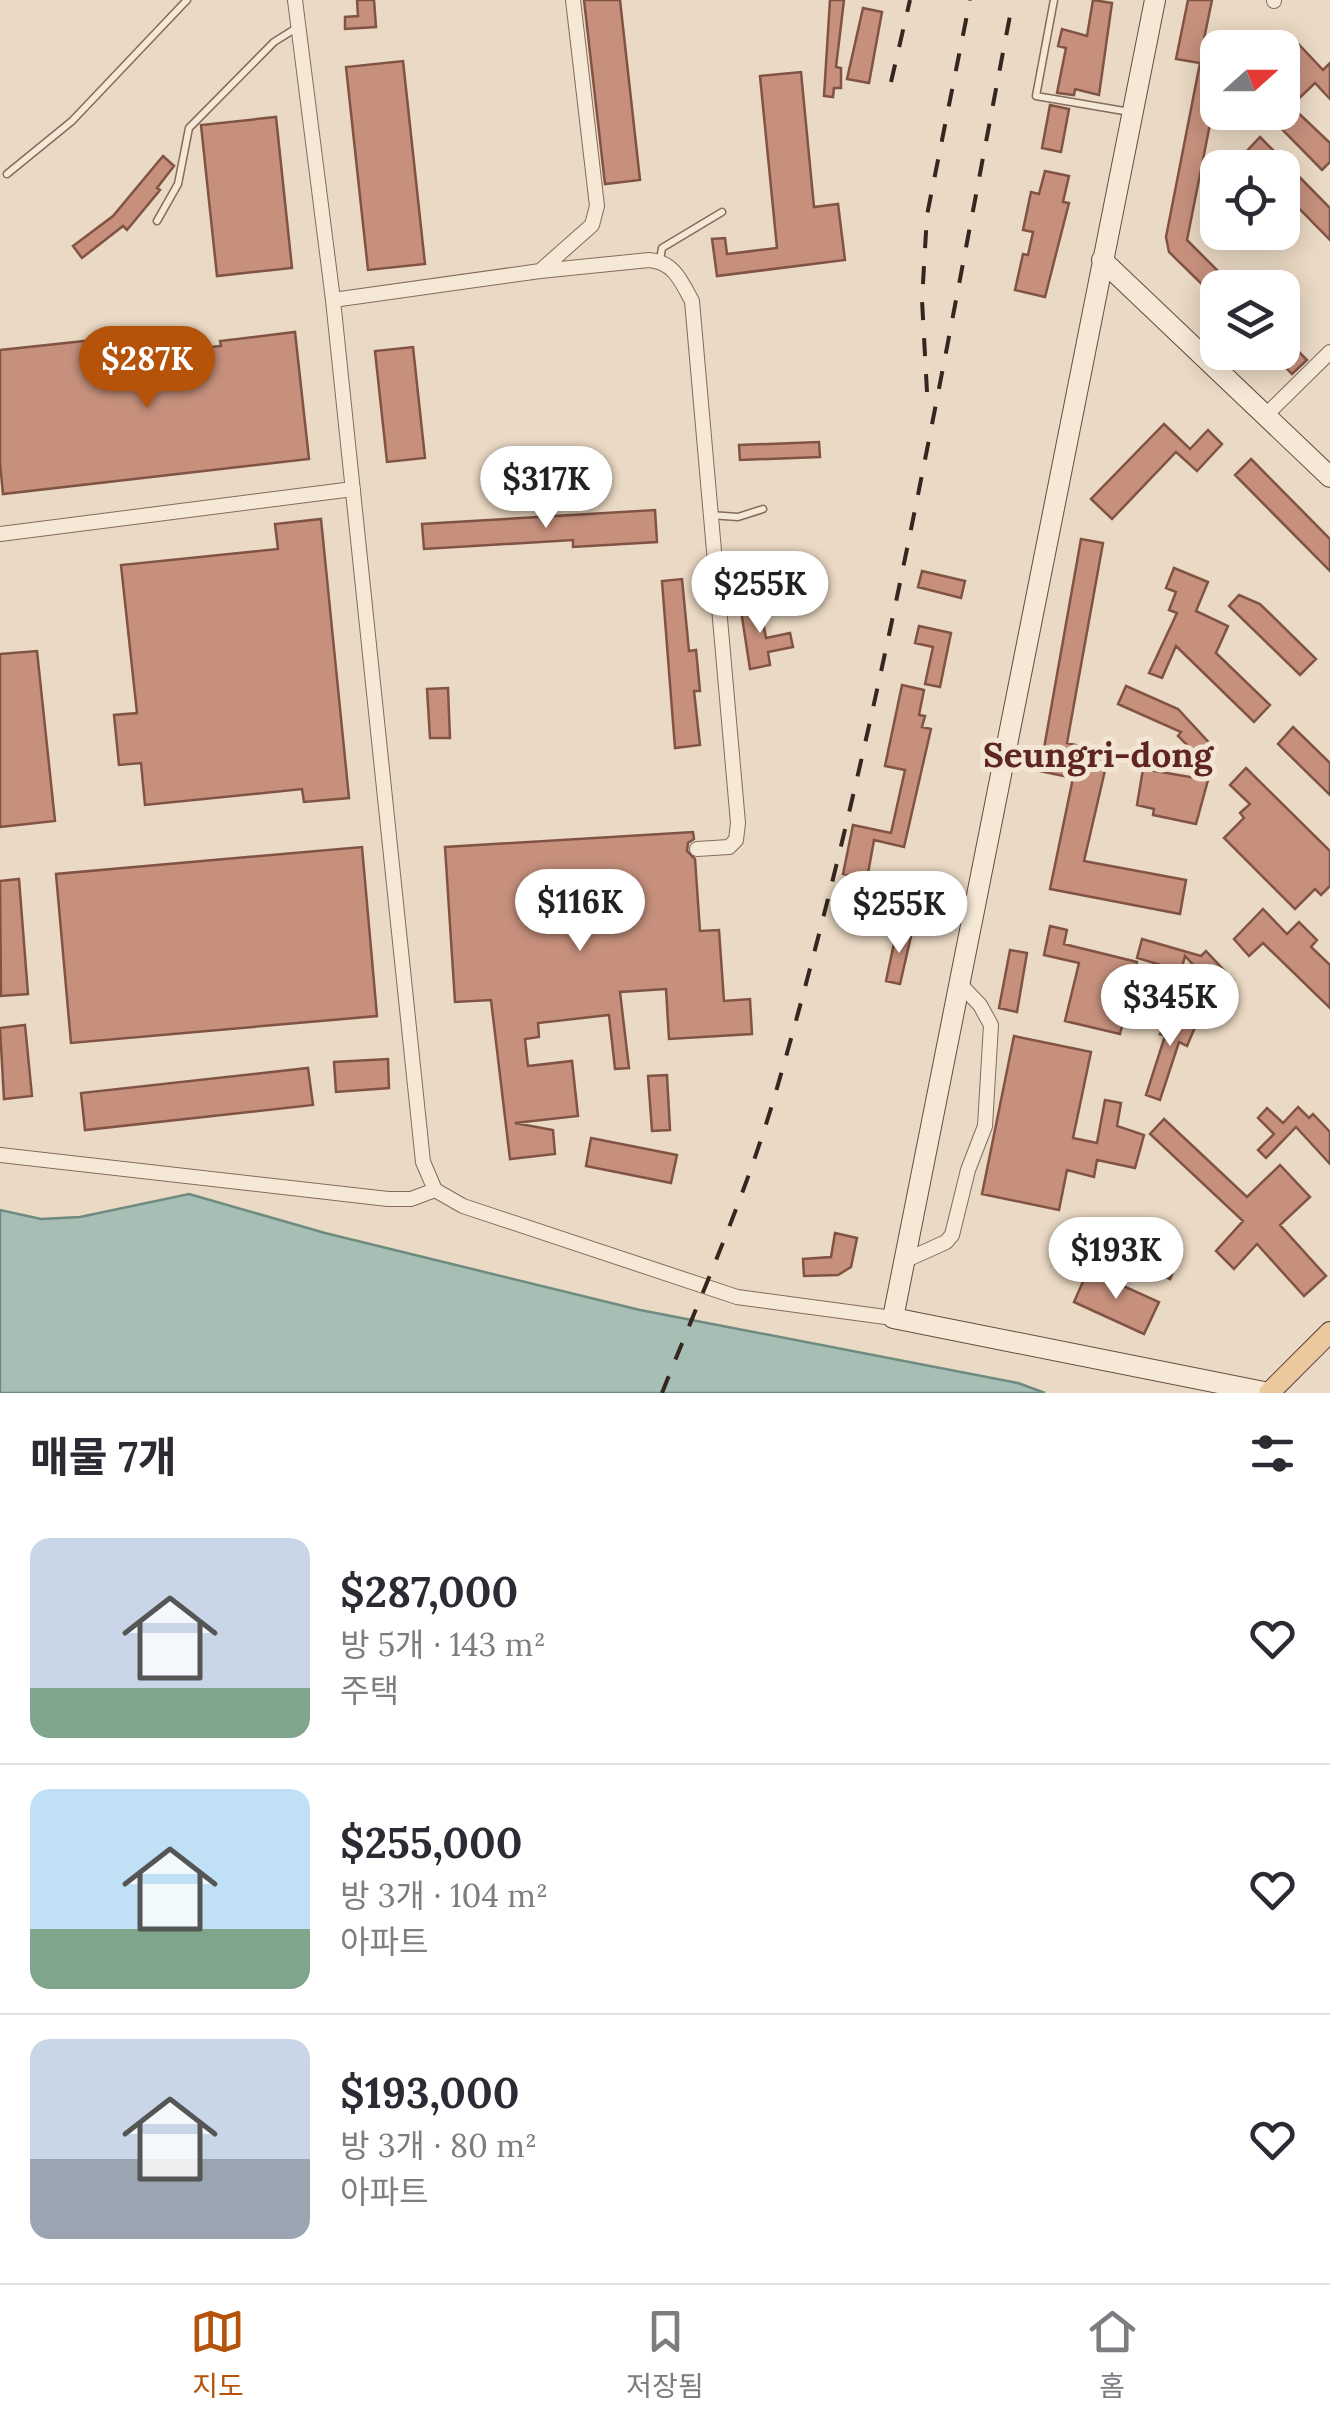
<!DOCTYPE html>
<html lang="ko">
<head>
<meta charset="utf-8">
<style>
  :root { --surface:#fff; --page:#f7f7f7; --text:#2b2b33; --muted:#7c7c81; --line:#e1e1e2; --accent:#b45309 }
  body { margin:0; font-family:Lora,"Noto Sans KR",serif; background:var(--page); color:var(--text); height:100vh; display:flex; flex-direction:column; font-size:38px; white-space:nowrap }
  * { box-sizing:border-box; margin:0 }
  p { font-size:32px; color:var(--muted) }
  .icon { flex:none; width:55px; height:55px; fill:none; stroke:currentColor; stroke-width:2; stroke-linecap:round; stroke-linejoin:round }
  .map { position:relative; height:1393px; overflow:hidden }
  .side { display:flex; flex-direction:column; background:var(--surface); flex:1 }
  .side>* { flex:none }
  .needle { width:65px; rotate:69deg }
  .controls { position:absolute; left:1200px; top:30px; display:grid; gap:20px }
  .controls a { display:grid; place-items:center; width:100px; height:100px; border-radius:20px; background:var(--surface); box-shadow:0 5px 25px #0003; font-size:50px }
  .price { position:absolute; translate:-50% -85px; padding:0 22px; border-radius:35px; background:#fff; color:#222; font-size:32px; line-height:65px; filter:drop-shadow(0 2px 5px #0008) }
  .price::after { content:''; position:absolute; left:50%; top:60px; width:30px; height:22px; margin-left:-15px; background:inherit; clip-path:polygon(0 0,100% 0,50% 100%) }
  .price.active { background:var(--accent); color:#fff }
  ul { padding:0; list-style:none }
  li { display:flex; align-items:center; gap:30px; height:250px; padding:0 30px }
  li+li { border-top:2px solid var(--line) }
  li span { display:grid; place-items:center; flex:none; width:280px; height:200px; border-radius:20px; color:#555 }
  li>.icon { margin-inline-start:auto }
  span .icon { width:120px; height:120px; fill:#fffc; stroke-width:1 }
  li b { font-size:42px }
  h2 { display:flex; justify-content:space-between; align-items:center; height:120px; padding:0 30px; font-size:42px }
  .dock { display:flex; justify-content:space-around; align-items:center; height:140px; border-top:2px solid var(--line); background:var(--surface); font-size:28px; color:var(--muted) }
  .dock a { display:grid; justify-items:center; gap:5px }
  .dock .active { color:var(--accent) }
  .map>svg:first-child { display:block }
  .water { fill:#a6beb3; stroke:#6d8b7f; stroke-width:2.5 }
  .building { fill:#c6907d; stroke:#815344; stroke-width:2.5 }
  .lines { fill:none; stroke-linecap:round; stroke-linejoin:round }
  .lane-casing { stroke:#846b5c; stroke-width:9 }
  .street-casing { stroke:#846b5c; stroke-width:16 }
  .secondary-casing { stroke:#654d3f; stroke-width:22 }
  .primary-casing { stroke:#523b30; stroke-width:22 }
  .lane { stroke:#f6e8d7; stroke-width:6 }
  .street { stroke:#f6e8d7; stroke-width:14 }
  .secondary { stroke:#f6e8d7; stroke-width:20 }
  .primary { stroke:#ebc89e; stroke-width:20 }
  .rail { stroke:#35261f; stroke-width:4; stroke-dasharray:18 18; stroke-linecap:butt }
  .labels { text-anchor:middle; stroke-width:10; stroke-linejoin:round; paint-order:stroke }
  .quarter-label { font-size:35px; font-weight:bold; fill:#5e2521; stroke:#f3e5d3 }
</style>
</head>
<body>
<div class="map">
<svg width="1330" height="1393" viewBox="0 0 1330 1393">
  <rect width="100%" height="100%" fill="#ead9c4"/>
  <!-- water -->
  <path class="water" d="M189 1194 325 1233 640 1310 1018 1383 1045 1393H0V1210L41 1219 80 1217Z"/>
  <!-- building -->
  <path class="building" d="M357 0H374L376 27 345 29V17L358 16Z
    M584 0H620L640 180 605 184Z
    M830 0H844L836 67 841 68V88H834L833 97 824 96Z
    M1093 0 1112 3 1099 95 1075 89 1074 95 1057 93 1066 48 1058 46 1062 29 1087 36Z
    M1188 0H1212L1204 39 1218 42 1211 79 1218 80V84L1187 240 1235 288H1218V300L1169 252 1166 237 1200 63 1176 59Z
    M863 8 882 12 869 83 847 79Z
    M1291 36 1323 70 1330 63V99L1315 83 1291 106 1330 143V162L1322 170 1265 112H1282V86L1299 71 1282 54V43Z
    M403 61 425 264 368 270 346 67Z
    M801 72 814 207 838 204 845 260 717 276 712 239 725 238 727 254 777 248 760 76Z
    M1050 105 1069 109 1061 152 1042 148Z
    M276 117 292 268 217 276 201 125Z
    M1260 137 1330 208V240L1282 191V168H1259L1245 153Z
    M163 156 174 166 157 188 160 190 127 230 123 226 82 258 73 246 113 216Z
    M1045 171 1069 176 1063 202 1069 203 1045 297 1015 290 1023 254 1028 255 1033 232 1023 230 1031 192 1039 194Z
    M295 332 309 459 3 494 0 463V350L113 338 115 357 221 346 220 341Z
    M1282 335 1307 360 1292 374 1271 352H1282Z
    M413 347 425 458 387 462 375 351Z
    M1164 424 1190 449 1208 430 1222 444 1197 471 1176 452 1112 519 1091 499Z
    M819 442 820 457 740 460 739 445Z
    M1251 459 1330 539V571L1235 475Z
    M655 510 657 542 573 547V540L424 549 422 524Z
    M321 519 349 798 304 802 302 789 145 805 141 763 119 765 114 715 137 713 121 565 278 549 275 524Z
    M1081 539 1103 543 1067 743 1109 753 1084 861 1186 880 1180 914 1050 889 1073 778 1040 771Z
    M1174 568 1208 582 1196 611 1228 626 1216 653 1270 705 1254 722 1176 646 1162 678 1149 673 1177 613 1169 610 1176 592 1166 588Z
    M922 571 965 581 961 598 918 587Z
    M682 579 689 651 696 650 700 691H694L700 745 675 748 662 581Z
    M1239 595 1260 604 1316 659 1300 675 1229 606Z
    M759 600 766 638 790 633 793 647 768 652 770 665 750 669 740 604Z
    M919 626 951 633 940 687 925 684 933 647 915 643Z
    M37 651 55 821 0 827V654Z
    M902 685 924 690 919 715 925 716 922 727 931 729 904 847 874 840 867 879 843 874 853 825 891 833 905 770 885 766Z
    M1126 686 1178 709 1214 748 1202 760 1178 736 1181 732 1118 704Z
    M448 688 450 738H430L427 689Z
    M1293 727 1330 763V795L1278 744Z
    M1246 768 1330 851V886L1321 895 1315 889 1295 909 1224 838 1244 818 1240 813 1250 804 1230 785Z
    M1143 769 1208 780 1196 824 1153 815 1154 809 1137 805Z
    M693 832 694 839 688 843 687 851 695 859 700 931 719 930 724 1001 750 999 752 1034 669 1039 666 989 620 992 629 1068 615 1069 609 1015 538 1023 539 1037 525 1039 528 1066 572 1061 578 1116 515 1123 553 1130 555 1154 510 1159 491 1000 455 1002 445 847Z
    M362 847 377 1016 71 1043 56 874Z
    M19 879 28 994 1 996 0 881Z
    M1263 909 1287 934 1299 922 1317 940 1311 947 1330 965V1008L1263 943 1249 956 1234 939Z
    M1050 926 1067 930 1064 944 1137 962 1120 1034 1065 1021 1079 963 1044 955Z
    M897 929 912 932 900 984 886 981Z
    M1142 939 1201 956 1206 951 1233 980 1219 993 1185 956 1181 971 1137 958Z
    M1010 950 1027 953 1017 1012 999 1008Z
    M1171 1010 1198 1020 1187 1046 1179 1042 1160 1100 1146 1095 1165 1036 1160 1034Z
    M25 1025 32 1096 4 1099 0 1028Z
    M1014 1036 1091 1052 1073 1138 1097 1143 1105 1100 1121 1103 1117 1126 1144 1135 1135 1168 1097 1160 1094 1177 1067 1170 1059 1210 982 1194Z
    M388 1059 389 1088 336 1092 334 1062Z
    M308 1068 313 1105 85 1130 81 1093Z
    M667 1075 670 1130 652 1131 648 1076Z
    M1298 1107 1309 1118 1313 1114 1330 1132V1164L1296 1127 1266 1158 1258 1150 1274 1134 1258 1118 1267 1108 1283 1123Z
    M1164 1119 1247 1197 1280 1165 1310 1197 1280 1225 1326 1276 1304 1296 1257 1244 1234 1269 1216 1251 1243 1221 1150 1134Z
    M591 1138 677 1155 671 1183 586 1166Z
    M835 1233 857 1238 851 1267 838 1275 804 1276 803 1259 831 1257Z
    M1122 1242 1175 1267 1170 1279 1116 1254Z
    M1088 1270 1159 1302 1144 1334 1074 1302Z"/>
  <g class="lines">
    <!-- lane casing -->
    <g class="lane-casing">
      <path id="lane" d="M1054 0 1036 96 1130 112
        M7 174 72 121 187 0
        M157 221 178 184 189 128 274 42 298 27
        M660 260 662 248 722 212
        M710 515 738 517 763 509"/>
    </g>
    <!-- street casing -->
    <g class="street-casing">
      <path id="street" d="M295 0 333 300 423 1162 435 1190 463 1206 737 1297 893 1318
        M1274 1V0
        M540 271 592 225 597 206 573 0
        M333 300 540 271 649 260C674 262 681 281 692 301L738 823 736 840 729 847 697 849
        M1267 414 1330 352
        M0 534 353 489
        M0 1155 388 1199H411L435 1190
        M904 1261 946 1242 952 1235 968 1170 985 1126 991 1025 980 1005 959 983"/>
    </g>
    <!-- secondary casing -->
    <g class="secondary-casing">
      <path id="secondary" d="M1155 0 893 1318 1269 1393
        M1102 260 1330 477"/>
    </g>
    <!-- primary casing -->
    <g class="primary-casing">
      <path id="primary" d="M1269 1393 1330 1332"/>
    </g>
    <!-- lane -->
    <use href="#lane" class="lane"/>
    <!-- street -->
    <use href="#street" class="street"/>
    <!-- secondary -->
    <use href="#secondary" class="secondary"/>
    <!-- primary -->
    <use href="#primary" class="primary"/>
    <!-- rail -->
    <path class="rail" d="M891 82 910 0
      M927 392 922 300 927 215 970 0
      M662 1393C702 1292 747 1193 777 1088 880 732 943 364 1013 0"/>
  </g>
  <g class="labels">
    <!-- quarter labels -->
    <g class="quarter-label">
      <text x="1098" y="767">Seungri-dong</text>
    </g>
  </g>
</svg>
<div class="controls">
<a><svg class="needle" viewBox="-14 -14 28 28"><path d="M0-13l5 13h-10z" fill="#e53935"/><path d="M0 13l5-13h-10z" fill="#7c7c81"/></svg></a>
<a><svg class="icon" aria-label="locate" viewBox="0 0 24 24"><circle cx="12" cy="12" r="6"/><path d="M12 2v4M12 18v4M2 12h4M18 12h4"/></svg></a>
<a><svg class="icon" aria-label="layers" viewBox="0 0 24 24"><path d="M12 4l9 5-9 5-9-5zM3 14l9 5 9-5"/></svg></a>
</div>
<b class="price active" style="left:147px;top:411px">$287K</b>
<b class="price" style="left:546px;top:531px">$317K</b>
<b class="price" style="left:760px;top:636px">$255K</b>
<b class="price" style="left:580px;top:954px">$116K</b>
<b class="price" style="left:899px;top:956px">$255K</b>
<b class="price" style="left:1170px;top:1049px">$345K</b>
<b class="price" style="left:1116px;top:1302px">$193K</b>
</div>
<section class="side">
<h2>매물 7개<svg class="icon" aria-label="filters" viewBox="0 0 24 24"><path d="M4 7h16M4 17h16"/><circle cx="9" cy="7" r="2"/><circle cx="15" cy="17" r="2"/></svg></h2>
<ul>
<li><span style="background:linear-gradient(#c9d6e8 75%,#7fa58c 0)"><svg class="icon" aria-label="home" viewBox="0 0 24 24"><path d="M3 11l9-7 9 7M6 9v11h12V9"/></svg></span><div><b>$287,000</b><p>방 5개 · 143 m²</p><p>주택</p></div><svg class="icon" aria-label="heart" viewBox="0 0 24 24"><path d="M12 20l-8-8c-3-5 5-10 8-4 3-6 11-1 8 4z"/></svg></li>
<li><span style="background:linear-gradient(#bfe0f5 70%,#7fa58c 0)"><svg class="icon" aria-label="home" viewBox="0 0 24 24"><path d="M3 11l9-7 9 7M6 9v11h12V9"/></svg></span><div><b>$255,000</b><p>방 3개 · 104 m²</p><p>아파트</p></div><svg class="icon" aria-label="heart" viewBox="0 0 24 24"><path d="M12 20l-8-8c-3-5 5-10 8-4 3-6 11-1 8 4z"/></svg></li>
<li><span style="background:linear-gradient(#c9d6e8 60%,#9aa5b1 0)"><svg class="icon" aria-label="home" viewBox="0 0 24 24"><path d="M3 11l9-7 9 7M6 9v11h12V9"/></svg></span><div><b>$193,000</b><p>방 3개 · 80 m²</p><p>아파트</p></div><svg class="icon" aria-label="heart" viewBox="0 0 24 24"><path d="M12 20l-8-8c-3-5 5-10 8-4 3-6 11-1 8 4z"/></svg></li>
</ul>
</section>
<nav class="dock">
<a class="active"><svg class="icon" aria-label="map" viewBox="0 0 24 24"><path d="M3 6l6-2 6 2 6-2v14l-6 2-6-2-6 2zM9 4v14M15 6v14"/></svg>지도</a>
<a><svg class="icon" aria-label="saved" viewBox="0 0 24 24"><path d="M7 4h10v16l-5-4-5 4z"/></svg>저장됨</a>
<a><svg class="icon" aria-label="home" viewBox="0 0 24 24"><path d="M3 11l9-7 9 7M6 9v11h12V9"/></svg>홈</a>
</nav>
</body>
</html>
